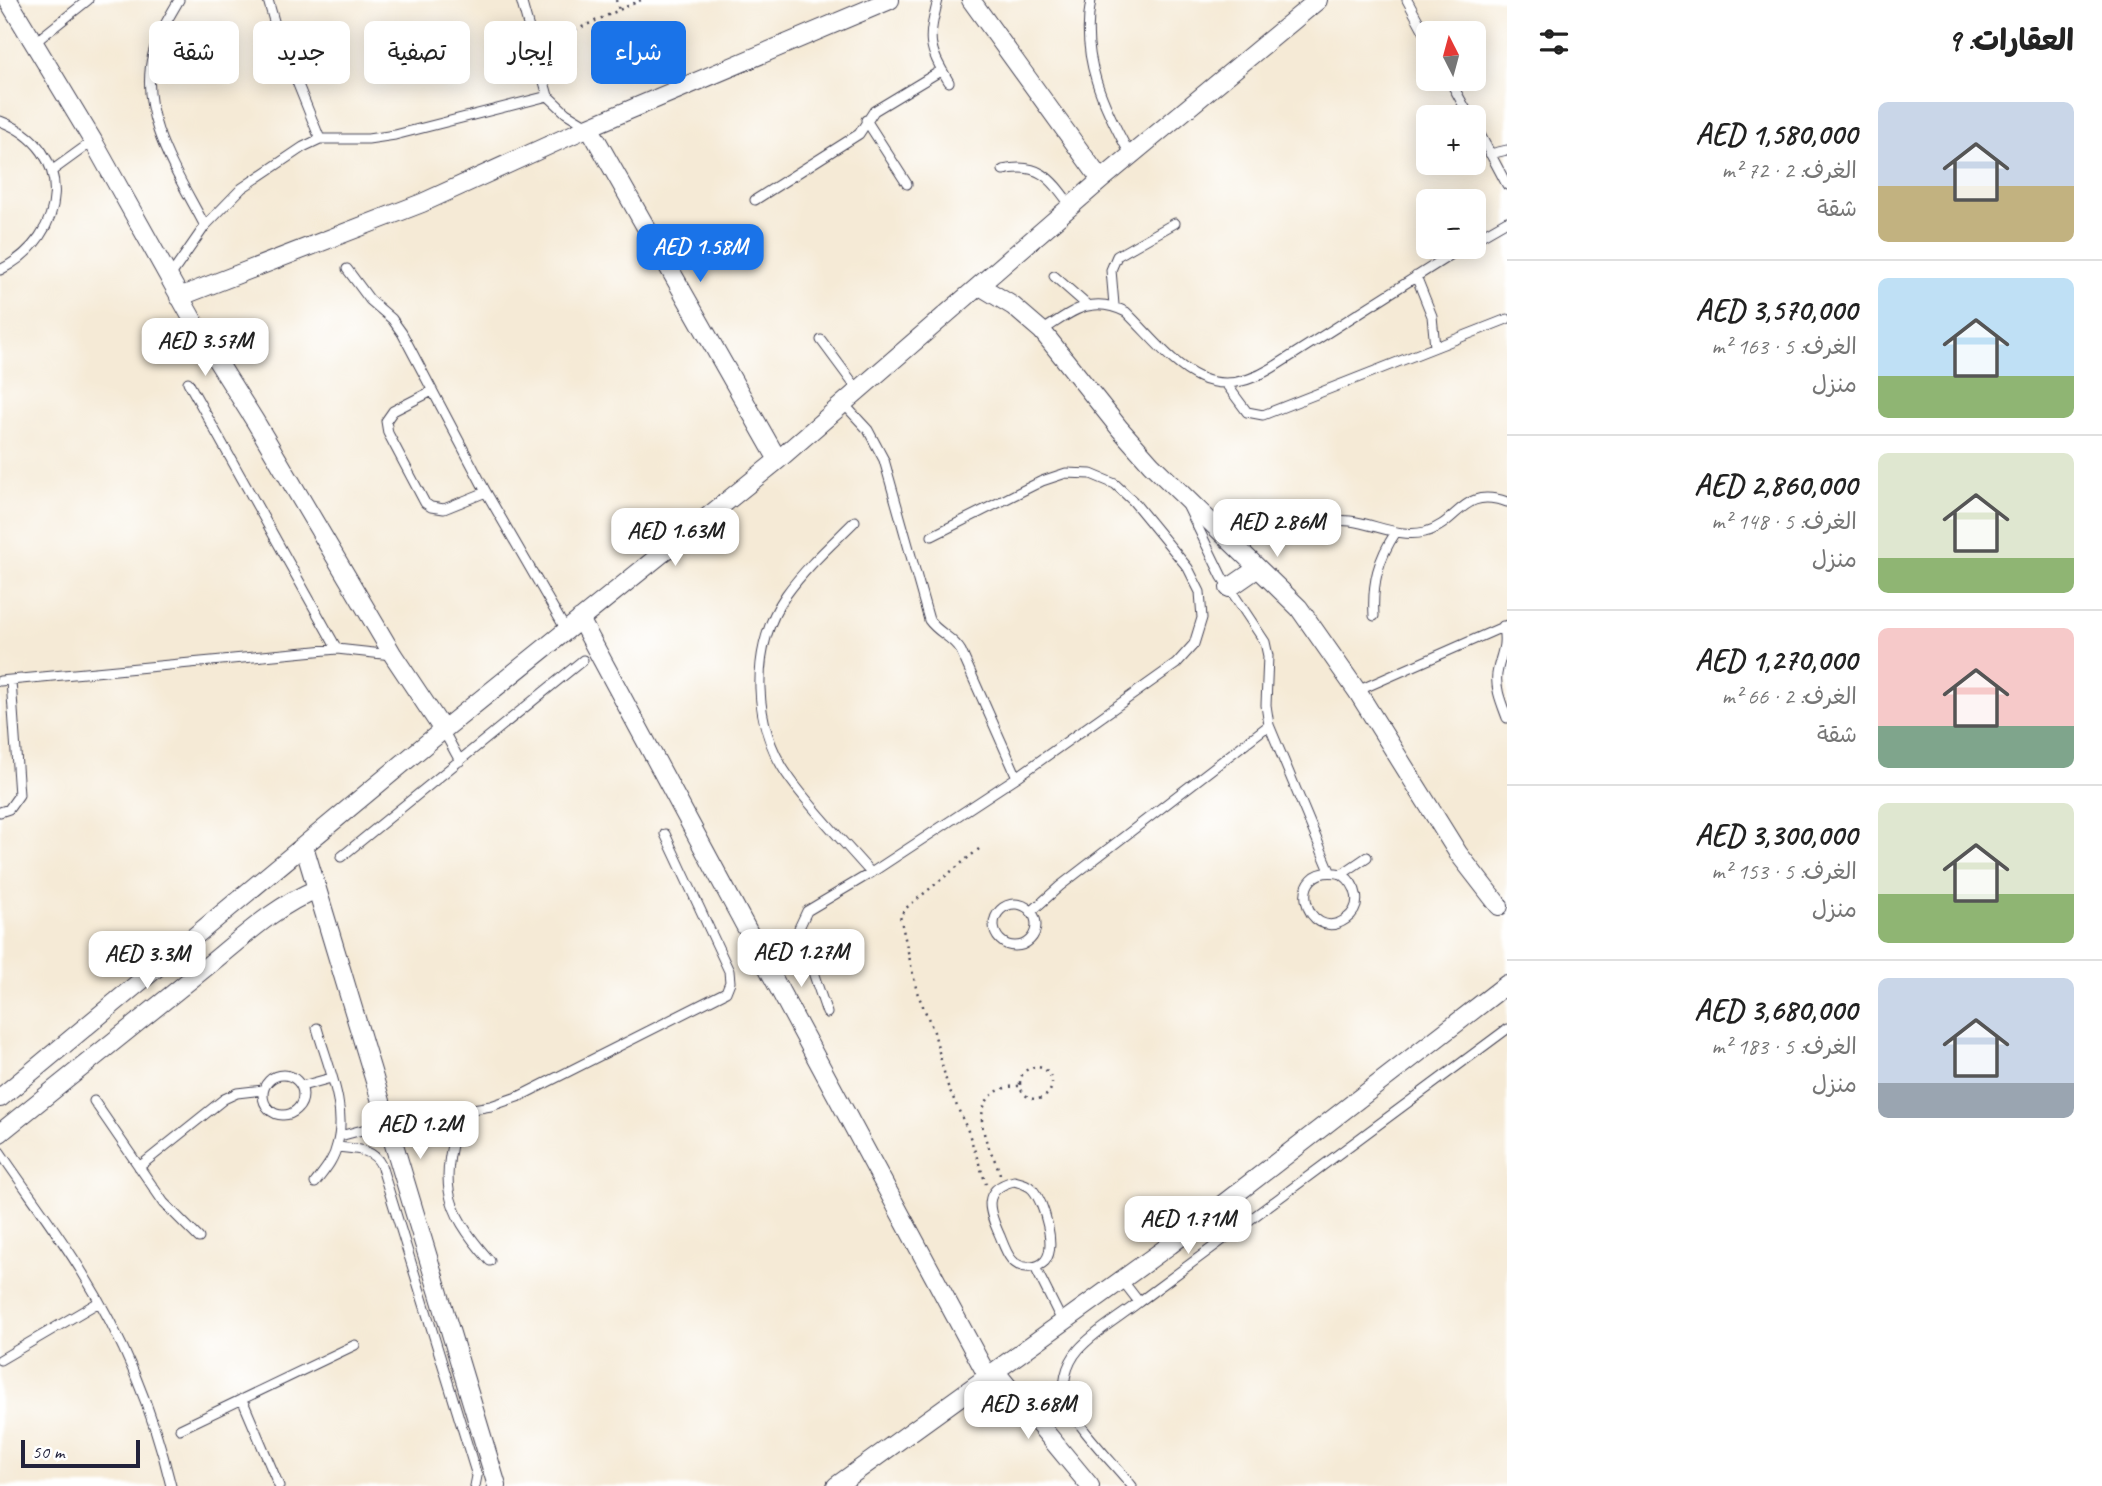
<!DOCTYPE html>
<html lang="ar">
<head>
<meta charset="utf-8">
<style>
  :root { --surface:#fff; --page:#f2f2f2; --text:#222; --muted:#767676; --line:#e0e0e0; --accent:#1a73e8 }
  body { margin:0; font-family:Caveat,"Playpen Sans Arabic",sans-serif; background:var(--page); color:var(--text); direction:rtl; height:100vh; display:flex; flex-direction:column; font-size:26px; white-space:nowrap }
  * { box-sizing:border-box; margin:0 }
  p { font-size:23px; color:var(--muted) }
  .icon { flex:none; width:38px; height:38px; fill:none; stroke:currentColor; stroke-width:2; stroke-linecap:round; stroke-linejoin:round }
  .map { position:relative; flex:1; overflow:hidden; direction:ltr }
  .side { display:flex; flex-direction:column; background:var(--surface); width:595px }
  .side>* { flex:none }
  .banner { position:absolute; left:21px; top:21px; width:665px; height:63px; direction:rtl; display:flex; gap:14px }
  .needle { width:46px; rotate:354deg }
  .fabs { position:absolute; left:1416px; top:21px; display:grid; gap:14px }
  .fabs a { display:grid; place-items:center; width:70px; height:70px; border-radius:10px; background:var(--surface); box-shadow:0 4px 18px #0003; font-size:35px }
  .scale { position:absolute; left:21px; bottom:18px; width:119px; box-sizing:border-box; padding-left:7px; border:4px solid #22223b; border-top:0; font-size:19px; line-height:24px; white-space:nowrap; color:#22223b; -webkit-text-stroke:5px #fff; paint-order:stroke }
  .price { position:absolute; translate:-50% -60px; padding:0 16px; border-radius:14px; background:#fff; color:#222; font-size:23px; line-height:46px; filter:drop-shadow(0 2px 4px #0008) }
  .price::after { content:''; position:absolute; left:50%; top:42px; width:21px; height:16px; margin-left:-10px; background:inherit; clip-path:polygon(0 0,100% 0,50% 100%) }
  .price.active { background:var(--accent); color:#fff }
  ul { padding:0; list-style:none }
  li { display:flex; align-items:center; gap:21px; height:175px; padding:0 28px }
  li+li { border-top:2px solid var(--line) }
  li span { display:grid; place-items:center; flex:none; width:196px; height:140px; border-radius:10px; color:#555 }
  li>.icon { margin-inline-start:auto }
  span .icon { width:84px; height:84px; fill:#fffc; stroke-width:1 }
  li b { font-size:30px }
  h2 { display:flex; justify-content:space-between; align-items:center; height:84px; padding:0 28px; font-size:30px }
  .pill { padding:0 24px; border-radius:10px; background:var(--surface); box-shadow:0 4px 18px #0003; font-size:24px; line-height:63px }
  .pill.active { background:var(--accent); color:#fff }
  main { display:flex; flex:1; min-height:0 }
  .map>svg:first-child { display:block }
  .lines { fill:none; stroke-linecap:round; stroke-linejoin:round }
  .service-casing { stroke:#424052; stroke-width:11 }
  .minor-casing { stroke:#424052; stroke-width:20 }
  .path { stroke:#424052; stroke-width:2.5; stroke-dasharray:2 5; stroke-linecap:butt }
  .service { stroke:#fff; stroke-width:9 }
  .minor { stroke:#fff; stroke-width:18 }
</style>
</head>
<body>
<main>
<section class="side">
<h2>العقارات: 9<svg class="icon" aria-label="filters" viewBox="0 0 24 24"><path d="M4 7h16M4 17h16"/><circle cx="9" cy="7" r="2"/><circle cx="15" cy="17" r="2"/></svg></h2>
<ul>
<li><span style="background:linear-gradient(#c9d6e8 60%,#c2b280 0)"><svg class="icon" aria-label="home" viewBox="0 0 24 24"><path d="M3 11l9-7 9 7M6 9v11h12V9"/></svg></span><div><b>AED 1,580,000</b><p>الغرف: 2 · 72 m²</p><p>شقة</p></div></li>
<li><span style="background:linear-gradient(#bfe0f5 70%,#8fb573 0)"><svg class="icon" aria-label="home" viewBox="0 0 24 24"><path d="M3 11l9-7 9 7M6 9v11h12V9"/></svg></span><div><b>AED 3,570,000</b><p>الغرف: 5 · 163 m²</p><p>منزل</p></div></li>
<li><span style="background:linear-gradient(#dfe7d0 75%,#8fb573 0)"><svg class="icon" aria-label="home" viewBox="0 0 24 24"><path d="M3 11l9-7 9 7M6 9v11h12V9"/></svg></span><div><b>AED 2,860,000</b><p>الغرف: 5 · 148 m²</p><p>منزل</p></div></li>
<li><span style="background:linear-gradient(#f6c9c9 70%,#7fa58c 0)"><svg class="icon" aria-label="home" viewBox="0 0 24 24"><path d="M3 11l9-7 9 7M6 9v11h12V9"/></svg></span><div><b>AED 1,270,000</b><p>الغرف: 2 · 66 m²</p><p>شقة</p></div></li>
<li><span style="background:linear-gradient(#dfe7d0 65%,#8fb573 0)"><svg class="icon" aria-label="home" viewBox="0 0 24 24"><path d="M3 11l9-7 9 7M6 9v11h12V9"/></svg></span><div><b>AED 3,300,000</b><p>الغرف: 5 · 153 m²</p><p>منزل</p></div></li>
<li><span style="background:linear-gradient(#c9d6e8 75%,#9aa5b1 0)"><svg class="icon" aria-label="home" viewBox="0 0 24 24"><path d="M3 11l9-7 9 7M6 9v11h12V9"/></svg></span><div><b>AED 3,680,000</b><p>الغرف: 5 · 183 m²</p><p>منزل</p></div></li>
</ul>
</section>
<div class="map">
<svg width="1507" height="1486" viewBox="0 0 1507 1486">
  <rect width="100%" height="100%" fill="#fff"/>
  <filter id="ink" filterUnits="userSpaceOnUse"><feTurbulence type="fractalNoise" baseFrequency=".0143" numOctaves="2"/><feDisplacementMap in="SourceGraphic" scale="14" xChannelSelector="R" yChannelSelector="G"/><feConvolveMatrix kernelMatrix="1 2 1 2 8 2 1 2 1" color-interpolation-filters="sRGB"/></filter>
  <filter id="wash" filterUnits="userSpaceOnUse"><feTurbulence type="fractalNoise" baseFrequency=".00686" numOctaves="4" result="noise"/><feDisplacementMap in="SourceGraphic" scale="28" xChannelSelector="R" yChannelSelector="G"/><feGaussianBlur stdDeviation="1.57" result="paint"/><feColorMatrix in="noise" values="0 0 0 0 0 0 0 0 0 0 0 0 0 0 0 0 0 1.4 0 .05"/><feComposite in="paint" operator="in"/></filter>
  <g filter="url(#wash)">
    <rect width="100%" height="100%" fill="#f5ead6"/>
  </g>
  <g filter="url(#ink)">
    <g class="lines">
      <!-- service casing -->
      <g class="service-casing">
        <path id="service" d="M179 0C169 17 158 35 153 54 137 115 178 174 205 226
          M268 0 278 35 320 139
          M521 0 548 96 566 113 589 127
          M938 0C928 40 927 46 949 82
          M1091 0C1080 58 1103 106 1131 156
          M1407 0 1428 39
          M34 43 88 0
          M1449 79 1470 117
          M866 120 907 184
          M0 121C77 150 68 236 0 270
          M1474 123 1507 185
          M1490 154 1507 150
          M53 170 93 141
          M1003 170C1040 162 1051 179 1071 206
          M755 200 859 134 874 111 942 70
          M1474 240 1507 221
          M347 269 370 300 392 319 402 333 486 492 566 630
          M1054 276 1087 305
          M1416 276 1432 316 1435 347
          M169 278 205 226 242 188 303 147 320 139H368L395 135 548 96
          M1114 305 1111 270 1117 256 1175 223
          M1042 331C1071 312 1091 294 1126 312 1171 356 1203 410 1272 368L1463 247
          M821 340 858 390
          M188 382 337 649
          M1227 385 1247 412 1263 415 1507 319
          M432 391 393 411 386 421 388 433 425 503 431 507 444 509 486 492
          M843 403 868 430 884 460 929 620C938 633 953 637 961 651L1017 777
          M1188 507 1222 577 1265 642 1268 656 1266 705 1269 725 1330 871
          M1284 519C1306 520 1328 519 1350 521 1375 524 1399 538 1425 532 1460 523 1461 486 1507 502
          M855 521C832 544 806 567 786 595 749 649 752 728 791 780 815 813 844 842 871 873
          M1374 616C1372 583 1378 559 1396 532
          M1503 626C1507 650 1500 654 1497 674 1495 689 1502 704 1507 718
          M0 681 337 649 392 655
          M1357 691 1507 625
          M443 730 460 761
          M0 812 9 809 19 795 11 681
          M341 857 583 660
          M1342 874C1357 885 1364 906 1346 919 1306 947 1282 861 1342 874L1367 857
          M994 925a21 21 0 1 1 42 0a21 21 0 1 1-42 0Z
          M1031 912 1060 886 1269 725
          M827 1013 801 937 799 928 807 911 871 873 1017 777 1176 664 1194 644 1202 618 1200 592 1188 568 1133 501 1115 484 1091 474 1066 473 1042 481 932 536
          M263 1095a20 20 0 1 1 40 0a20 20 0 1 1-40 0Z
          M302 1086 331 1078
          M94 1101 164 1203 199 1238
          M461 1111C440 1182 441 1205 490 1261
          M386 1116 461 1111 491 1106 520 1096 726 992 730 982 729 971 665 834
          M340 1136 388 1123
          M337 1147C354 1149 373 1148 381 1165L477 1476 475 1486
          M0 1152C27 1192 57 1231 82 1272 123 1338 153 1411 171 1486
          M139 1167 224 1099 237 1093 263 1090
          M1014 1181C1021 1183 1028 1184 1033 1190 1044 1203 1057 1247 1045 1261 1041 1265 1036 1267 1031 1267 1011 1269 1006 1251 1000 1236 989 1212 980 1189 1014 1181Z
          M315 1183C324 1171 334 1160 337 1145 348 1108 327 1064 317 1028
          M1035 1267 1063 1323
          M1122 1280 1139 1302
          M0 1360 99 1302
          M242 1399 279 1486
          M180 1429 355 1345
          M1132 1486C1116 1466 1077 1427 1068 1405 1060 1386 1066 1364 1079 1349 1095 1331 1120 1317 1139 1302L1507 1029"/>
      </g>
      <!-- minor casing -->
      <g class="minor-casing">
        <path id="minor" d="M8 0 93 141 204 340 255 421 393 655 443 730
          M971 0 1101 180
          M589 127 778 460
          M980 286 1013 306 1042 331 1120 429 1151 464 1299 608 1357 691 1458 853 1499 906
          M179 297 422 203 589 127 890 0
          M1229 588 1258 568
          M580 619 988 1377
          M304 846 497 1486
          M0 1098 443 730 778 460 1101 180 1318 0
          M0 1133C67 1079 133 1026 200 972 238 942 271 908 317 889
          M995 1371 1090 1486
          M836 1486 1170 1245 1507 984"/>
      </g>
      <!-- path -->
      <path class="path" d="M616 0 619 10
        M569 33 641 0
        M979 849 906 908 900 916 917 992 934 1032 947 1084 968 1131 986 1184
        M1020 1083a16 16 0 1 1 32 0a16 16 0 1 1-32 0Z
        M1000 1174C996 1160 987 1147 984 1133 976 1104 992 1086 1020 1086"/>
      <!-- service -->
      <use href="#service" class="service"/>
      <!-- minor -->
      <use href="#minor" class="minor"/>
    </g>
  </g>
</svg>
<div class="fabs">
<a><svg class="needle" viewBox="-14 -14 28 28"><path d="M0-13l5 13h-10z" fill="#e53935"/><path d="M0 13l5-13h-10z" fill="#767676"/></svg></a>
<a>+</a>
<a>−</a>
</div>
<div class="scale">50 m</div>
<b class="price active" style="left:700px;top:284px">AED 1.58M</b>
<b class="price" style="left:205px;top:378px">AED 3.57M</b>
<b class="price" style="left:1277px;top:559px">AED 2.86M</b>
<b class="price" style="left:675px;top:568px">AED 1.63M</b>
<b class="price" style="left:801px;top:989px">AED 1.27M</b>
<b class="price" style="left:147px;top:991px">AED 3.3M</b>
<b class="price" style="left:420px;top:1161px">AED 1.2M</b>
<b class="price" style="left:1188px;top:1256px">AED 1.71M</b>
<b class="price" style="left:1028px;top:1441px">AED 3.68M</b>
<div class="banner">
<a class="pill active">شراء</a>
<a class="pill">إيجار</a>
<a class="pill">تصفية</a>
<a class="pill">جديد</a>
<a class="pill">شقة</a>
</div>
</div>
</main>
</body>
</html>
